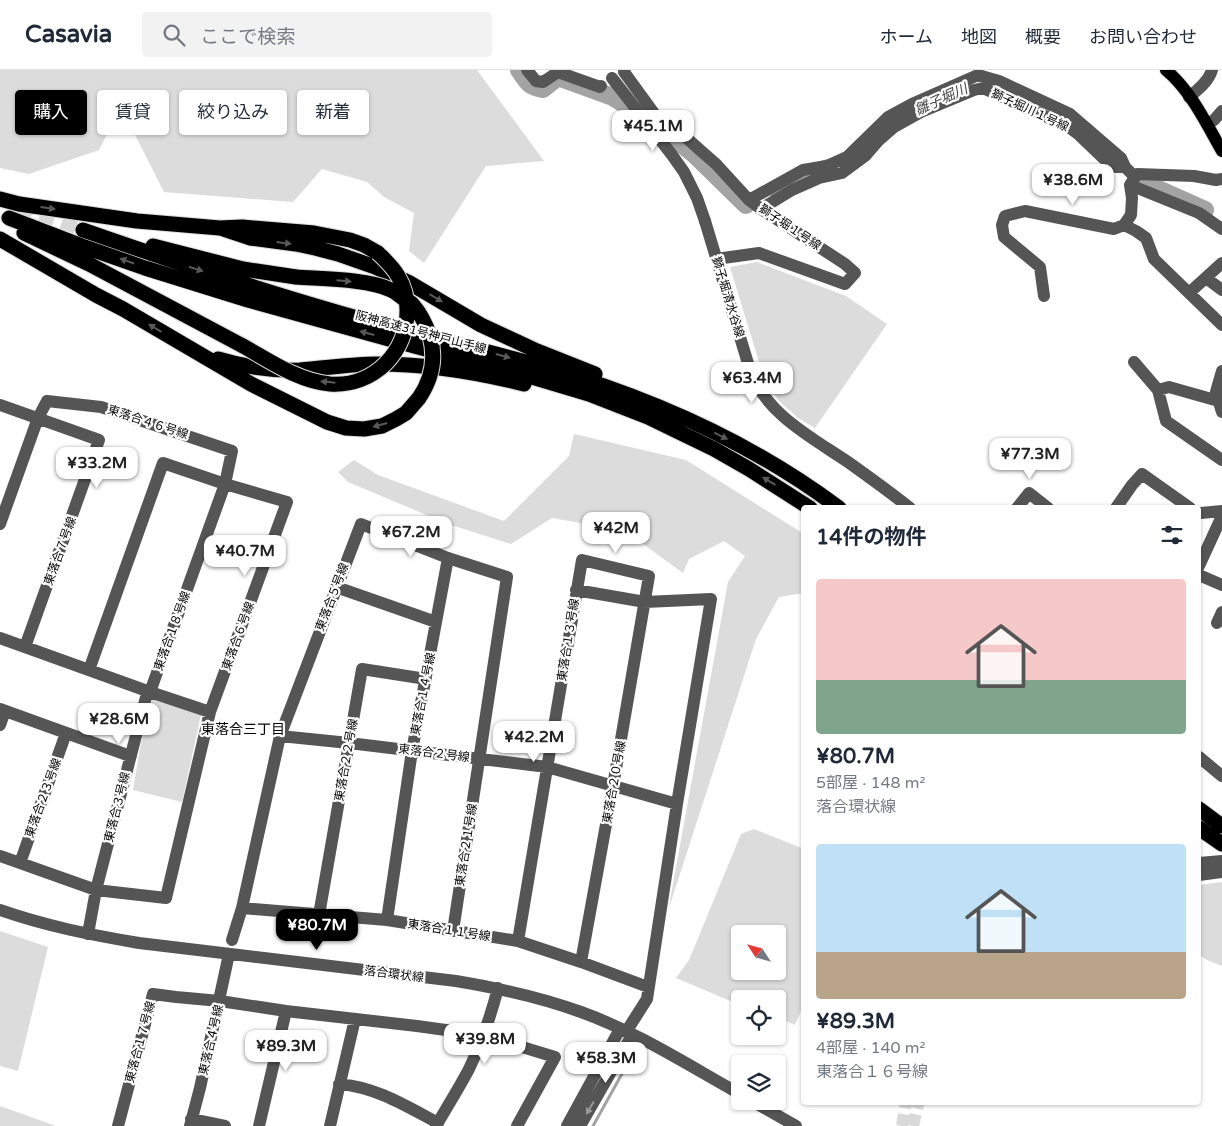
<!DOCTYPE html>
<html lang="ja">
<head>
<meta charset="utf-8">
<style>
  :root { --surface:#fff; --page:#f2f2f3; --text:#1f2937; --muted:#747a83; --line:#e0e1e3; --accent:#000 }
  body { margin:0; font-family:"Varela Round","Noto Sans JP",sans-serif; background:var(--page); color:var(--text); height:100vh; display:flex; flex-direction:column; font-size:19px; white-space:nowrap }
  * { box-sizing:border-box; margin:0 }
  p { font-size:16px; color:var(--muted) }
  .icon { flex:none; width:28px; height:28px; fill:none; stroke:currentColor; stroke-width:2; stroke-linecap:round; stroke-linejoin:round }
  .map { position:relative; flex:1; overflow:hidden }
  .side { position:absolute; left:801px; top:435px; width:400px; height:600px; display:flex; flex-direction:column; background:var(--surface); border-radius:5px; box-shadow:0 1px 4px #0004 }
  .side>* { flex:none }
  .guide { position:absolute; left:15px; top:20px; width:475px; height:45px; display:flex; gap:10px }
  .needle { width:32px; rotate:306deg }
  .buttons { position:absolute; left:731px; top:855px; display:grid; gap:10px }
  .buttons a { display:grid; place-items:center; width:55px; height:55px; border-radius:5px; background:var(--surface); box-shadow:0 1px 4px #0004; font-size:25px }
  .price { position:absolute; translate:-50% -42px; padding:0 11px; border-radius:10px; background:#fff; color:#222; font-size:16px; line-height:32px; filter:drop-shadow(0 1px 2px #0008) }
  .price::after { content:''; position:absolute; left:50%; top:30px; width:15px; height:11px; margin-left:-8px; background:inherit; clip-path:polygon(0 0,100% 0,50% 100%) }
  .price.selected { background:var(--accent); color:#fff }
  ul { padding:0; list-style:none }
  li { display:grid; align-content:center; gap:10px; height:265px; padding:0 15px }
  li span { display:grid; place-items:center; height:155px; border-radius:5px; color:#555 }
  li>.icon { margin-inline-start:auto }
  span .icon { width:90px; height:90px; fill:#fffc; stroke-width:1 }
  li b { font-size:21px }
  h2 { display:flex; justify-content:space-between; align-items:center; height:60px; padding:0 15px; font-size:21px }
  .tag { padding:0 18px; border-radius:5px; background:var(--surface); box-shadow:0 1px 4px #0004; font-size:18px; line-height:45px }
  .tag.selected { background:var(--accent); color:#fff }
  header { display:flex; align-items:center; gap:30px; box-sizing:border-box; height:70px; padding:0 25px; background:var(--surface); border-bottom:1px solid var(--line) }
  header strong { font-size:24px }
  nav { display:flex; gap:28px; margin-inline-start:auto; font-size:18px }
  .search { width:350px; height:45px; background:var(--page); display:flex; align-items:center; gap:12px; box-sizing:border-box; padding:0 18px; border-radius:5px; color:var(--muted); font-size:19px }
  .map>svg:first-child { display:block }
  .green { fill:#dcdcdc; fill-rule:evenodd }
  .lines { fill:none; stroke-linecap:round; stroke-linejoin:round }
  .stream { stroke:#a3a3a3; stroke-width:3 }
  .river { stroke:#a3a3a3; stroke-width:18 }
  .minor-tunnel { stroke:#d9d9d9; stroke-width:12; stroke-dasharray:12 6; stroke-linecap:butt }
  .highway-tunnel { stroke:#d9d9d9; stroke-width:15; stroke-dasharray:15 8; stroke-linecap:butt }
  .major-casing { stroke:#dbdbdb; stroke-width:14 }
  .highway-casing { stroke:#dbdbdb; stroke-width:17 }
  .minor { stroke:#555; stroke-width:12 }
  .major { stroke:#000; stroke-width:12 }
  .highway { stroke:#000; stroke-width:15 }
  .highway-bridge-casing { stroke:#dbdbdb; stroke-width:17; stroke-linecap:butt }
  .minor-bridge { stroke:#555; stroke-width:12 }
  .highway-bridge { stroke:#000; stroke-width:15 }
  .oneway { fill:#595959 }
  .oneway2 { fill:#999 }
  .labels { text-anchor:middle; stroke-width:4.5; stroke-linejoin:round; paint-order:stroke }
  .street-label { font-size:12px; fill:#000; stroke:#fff }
  .water-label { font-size:14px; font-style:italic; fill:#444; stroke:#fff }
  .neighbourhood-label { font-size:14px; fill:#000; stroke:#fff }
</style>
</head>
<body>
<header>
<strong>Casavia</strong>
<div class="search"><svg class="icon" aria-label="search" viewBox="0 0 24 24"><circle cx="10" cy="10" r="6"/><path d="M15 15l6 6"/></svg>ここで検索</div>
<nav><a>ホーム</a><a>地図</a><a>概要</a><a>お問い合わせ</a></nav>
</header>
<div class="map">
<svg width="1222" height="1056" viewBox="0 0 1222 1056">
  <rect width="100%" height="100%" fill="#fff"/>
  <!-- green -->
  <path class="green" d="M0 0H477L544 91 486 96 424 193 409 181 414 143 384 127 367 112 322 99 293 132 164 122 121 37 99 80 29 104 0 98Z
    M757 192 846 226 887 254 815 358 798 348 778 330 762 302 730 197Z
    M574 364 686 390 804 464V523L779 527 756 569 668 841 728 512 745 486 724 471 689 489 683 503 625 461 552 448 511 474 448 454 348 412 338 402 354 390 378 405 504 451 569 386Z
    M152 629 201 645 182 732 133 720 141 673Z
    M754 759 804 779V934L795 955 786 951 785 955 778 952V929H740V935L676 908 689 890 741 764ZM740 864H778V901H740Z
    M1222 812V896L1207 890 1199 885V815Z
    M0 861 48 877 18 1001 0 996Z
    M0 1036 56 1056H0Z"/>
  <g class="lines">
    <!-- stream -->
    <path class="stream" d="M593 1056 628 993"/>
    <!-- river -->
    <path class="river" d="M519 0C527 12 529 17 543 19L558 7 613 27 653 52 695 85 746 135
      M1138 110 1205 140
      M778 121C794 112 811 102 829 98"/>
    <!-- minor-tunnel -->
    <path class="minor-tunnel" d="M902 1056 906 1032
      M913 1056 917 1038 919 1032"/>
    <!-- highway-tunnel -->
    <path class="highway-tunnel" d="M18 138 83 160"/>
    <!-- major casing -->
    <g class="major-casing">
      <path id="major" d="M1166 0C1191 21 1206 53 1222 81"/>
    </g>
    <!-- highway casing -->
    <g class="highway-casing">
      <path id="highway" d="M0 129 19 134 137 151 220 158 242 157 314 163 350 170 364 175 378 183
        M9 148 82 176 145 198 248 230 418 277 522 304 589 324 648 347 714 379 749 399 810 438
        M220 158 250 168 296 174 315 178 338 184 375 197 408 212 481 255 537 281 595 304
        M83 160C186 196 289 230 394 258 445 272 496 283 547 298 651 328 752 373 839 438
        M24 163 89 194 243 276
        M0 169 96 225 123 239 251 314 327 352 346 358 364 359 382 356 396 349 406 343 419 328
        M153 176 243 199 296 207
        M218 289C245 297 272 301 300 300 326 298 351 294 377 294 426 294 476 302 524 314
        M1199 739 1222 756
        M1199 758 1222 774"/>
    </g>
    <!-- minor -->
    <path class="minor" d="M527 0 536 11 543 12 558 2 600 17 601 16
      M624 2 656 46 681 63 700 80 716 94 749 130 761 139 845 194 855 203 845 214 759 183 716 189
      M1189 27C1198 20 1209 11 1212 0
      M1207 54 1214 50 1222 41
      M1130 115 1199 143 1222 159
      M749 130 803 100 827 96 847 87 888 47 912 34 978 5 999 11 1070 44 1121 88 1125 97
      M761 139 792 120 819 108 842 103 865 86 878 71 894 57 921 42 974 20 983 18 1067 56 1078 64 1102 87 1116 97H1125L1135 107
      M705 151 750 300C766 344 811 367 848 392 869 407 890 422 910 438
      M1124 155 1136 161 1146 168 1154 189 1222 255
      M1206 208 1222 220
      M1189 223 1222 193
      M1044 226 1040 197 1004 167 1002 155 1005 146 1025 141 1114 159 1124 155 1131 145 1132 128 1130 115 1137 104 1194 106 1216 110 1222 109
      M1134 292 1158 320 1166 351 1222 390
      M1222 301 1216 322 1222 342
      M1158 320 1169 317 1222 332
      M0 335 99 370 25 577
      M1017 438 1029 423 1048 438
      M1116 438 1132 415 1142 404 1190 438
      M1199 443H1201L1222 441
      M0 454 38 348 47 331 101 337 232 381 225 414 150 622 210 642
      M1199 496 1222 446
      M1199 505 1222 515
      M336 517 436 552
      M576 520 645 532 711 529 677 734
      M1217 553 1222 542
      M0 568 150 622 146 627 96 820 88 864
      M0 639 130 686
      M0 655 5 641
      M280 666 361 454 448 488 507 507 453 861
      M1199 687 1222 706
      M0 786 96 820 166 828 210 642 287 432 225 414 163 393 89 600
      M20 793 66 663
      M1199 793 1222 791
      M1199 805 1222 802
      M242 838 387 850 518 871 581 892 648 917
      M0 840C45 856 92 865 139 873L456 911C498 918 540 927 581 942 637 962 688 995 740 1024
      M319 845 362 599 426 609
      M387 850 412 681 448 488
      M232 870 242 838 280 666 349 673 547 697 677 734 647 929 626 962
      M518 871 582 490 649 506 613 716 581 892
      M339 1014C376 1017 406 1036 438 1053
      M752 1031 796 1056
      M191 1049 225 1056
      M118 1056 153 924 176 927 220 931 286 941 417 956 482 965 555 987 517 1056
      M190 1056 200 1018 229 884
      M259 1056 286 941
      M330 1056 355 949
      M436 1056C447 1037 459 1018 469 999 481 974 491 945 498 918
      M567 1056 620 959
      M580 1056 632 965"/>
    <!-- major -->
    <use href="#major" class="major"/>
    <!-- highway -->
    <use href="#highway" class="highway"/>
    <!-- highway-bridge casing -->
    <g class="highway-bridge-casing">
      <path id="highway-bridge" d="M296 207C322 209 369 209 391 220 396 222 400 226 404 229 407 231 411 232 413 235 421 244 426 255 430 266 436 288 432 309 419 328
        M243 276C270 291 298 311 330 314 374 317 408 282 407 239 407 227 404 216 398 206 393 197 385 190 378 183"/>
    </g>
    <!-- minor-bridge -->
    <path class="minor-bridge" d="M612 8 672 85 684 102 697 128 705 151"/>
    <!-- highway-bridge -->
    <use href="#highway-bridge" class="highway-bridge"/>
  </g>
  <!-- one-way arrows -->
  <defs><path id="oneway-solid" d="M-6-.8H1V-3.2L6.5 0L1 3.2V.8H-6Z" transform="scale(1.25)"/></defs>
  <g class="oneway">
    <use href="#oneway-solid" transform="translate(48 138) rotate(8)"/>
    <use href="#oneway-solid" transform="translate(284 173) rotate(7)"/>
    <use href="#oneway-solid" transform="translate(127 191) rotate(-161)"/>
    <use href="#oneway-solid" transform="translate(196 199) rotate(18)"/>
    <use href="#oneway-solid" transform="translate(344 211) rotate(5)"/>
    <use href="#oneway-solid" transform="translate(436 228) rotate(31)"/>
    <use href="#oneway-solid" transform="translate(155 258) rotate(-149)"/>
    <use href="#oneway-solid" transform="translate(367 263) rotate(-165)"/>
    <use href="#oneway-solid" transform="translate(503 286) rotate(15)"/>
    <use href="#oneway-solid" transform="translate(328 312) rotate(-174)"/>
    <use href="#oneway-solid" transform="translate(380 355) rotate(165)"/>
    <use href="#oneway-solid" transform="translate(721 366) rotate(26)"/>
    <use href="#oneway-solid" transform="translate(769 411) rotate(-149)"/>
  </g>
  <use class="oneway2" href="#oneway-solid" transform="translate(590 1038) rotate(120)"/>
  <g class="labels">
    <!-- street labels -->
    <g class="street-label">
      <text transform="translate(1030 40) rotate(25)" y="4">獅子堀川１号線</text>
      <text transform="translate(790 157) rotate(34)" y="4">獅子堀１号線</text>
      <text transform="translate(728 227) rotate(73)" y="4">獅子堀清水谷線</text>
      <text transform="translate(421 262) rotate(15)" y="4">阪神高速31号神戸山手線</text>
      <text transform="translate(148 352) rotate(18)" y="4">東落合４６号線</text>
      <text transform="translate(60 481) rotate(-70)" y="4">東落合７号線</text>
      <text transform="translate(332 527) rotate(-69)" y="4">東落合５号線</text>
      <text transform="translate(172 561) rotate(-70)" y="4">東落合１８号線</text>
      <text transform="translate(238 566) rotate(-70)" y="4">東落合６号線</text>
      <text transform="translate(568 570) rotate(-81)" y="4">東落合１３号線</text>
      <text transform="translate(423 624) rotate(-79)" y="4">東落合１４号線</text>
      <text transform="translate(434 683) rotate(7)" y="4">東落合２号線</text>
      <text transform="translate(346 690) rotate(-80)" y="4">東落合２２号線</text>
      <text transform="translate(614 712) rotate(-80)" y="4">東落合２０号線</text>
      <text transform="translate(43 728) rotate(-70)" y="4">東落合２３号線</text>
      <text transform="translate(117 737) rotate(-76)" y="4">東落合３号線</text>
      <text transform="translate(466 775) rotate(-81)" y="4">東落合２１号線</text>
      <text transform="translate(449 860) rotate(9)" y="4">東落合１１号線</text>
      <text transform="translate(394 904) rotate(7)" y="4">落合環状線</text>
      <text transform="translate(211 970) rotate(-77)" y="4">東落合４号線</text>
      <text transform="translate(140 972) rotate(-75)" y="4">東落合１７号線</text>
    </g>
    <!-- water labels -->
    <g class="water-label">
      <text transform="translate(941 29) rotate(-24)" y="5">雛子堀川</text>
    </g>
    <!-- neighbourhood labels -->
    <g class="neighbourhood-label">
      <text x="243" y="664">東落合三丁目</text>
    </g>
  </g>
</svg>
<div class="buttons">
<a><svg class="needle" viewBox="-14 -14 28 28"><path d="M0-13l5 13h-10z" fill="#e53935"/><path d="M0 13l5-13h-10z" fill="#747a83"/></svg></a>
<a><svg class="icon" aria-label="locate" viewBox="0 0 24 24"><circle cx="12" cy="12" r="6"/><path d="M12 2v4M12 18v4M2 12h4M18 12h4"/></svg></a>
<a><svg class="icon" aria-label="layers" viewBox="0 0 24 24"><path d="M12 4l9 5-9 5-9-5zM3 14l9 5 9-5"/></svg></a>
</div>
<b class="price" style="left:653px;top:82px">¥45.1M</b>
<b class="price" style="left:1073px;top:136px">¥38.6M</b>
<b class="price" style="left:752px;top:334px">¥63.4M</b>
<b class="price" style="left:1030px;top:410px">¥77.3M</b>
<b class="price" style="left:97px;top:419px">¥33.2M</b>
<b class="price" style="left:616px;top:484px">¥42M</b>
<b class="price" style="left:411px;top:488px">¥67.2M</b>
<b class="price" style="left:245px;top:507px">¥40.7M</b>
<b class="price" style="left:119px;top:675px">¥28.6M</b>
<b class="price" style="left:534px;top:693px">¥42.2M</b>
<b class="price selected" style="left:317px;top:881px">¥80.7M</b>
<b class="price" style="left:485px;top:995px">¥39.8M</b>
<b class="price" style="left:286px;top:1002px">¥89.3M</b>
<b class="price" style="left:606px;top:1014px">¥58.3M</b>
<div class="guide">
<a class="tag selected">購入</a>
<a class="tag">賃貸</a>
<a class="tag">絞り込み</a>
<a class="tag">新着</a>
</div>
<section class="side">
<h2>14件の物件<svg class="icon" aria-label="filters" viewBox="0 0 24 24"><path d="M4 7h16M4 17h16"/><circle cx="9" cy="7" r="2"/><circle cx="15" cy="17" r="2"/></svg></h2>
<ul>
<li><span style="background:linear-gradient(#f6c9c9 65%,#7fa58c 0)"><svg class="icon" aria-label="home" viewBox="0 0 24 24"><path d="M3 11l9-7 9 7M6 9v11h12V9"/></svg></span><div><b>¥80.7M</b><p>5部屋 · 148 m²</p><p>落合環状線</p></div></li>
<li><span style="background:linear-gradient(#bfe0f5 70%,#b9a48a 0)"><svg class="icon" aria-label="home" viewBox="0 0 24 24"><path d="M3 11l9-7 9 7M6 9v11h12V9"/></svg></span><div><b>¥89.3M</b><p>4部屋 · 140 m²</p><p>東落合１６号線</p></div></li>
</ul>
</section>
</div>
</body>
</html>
